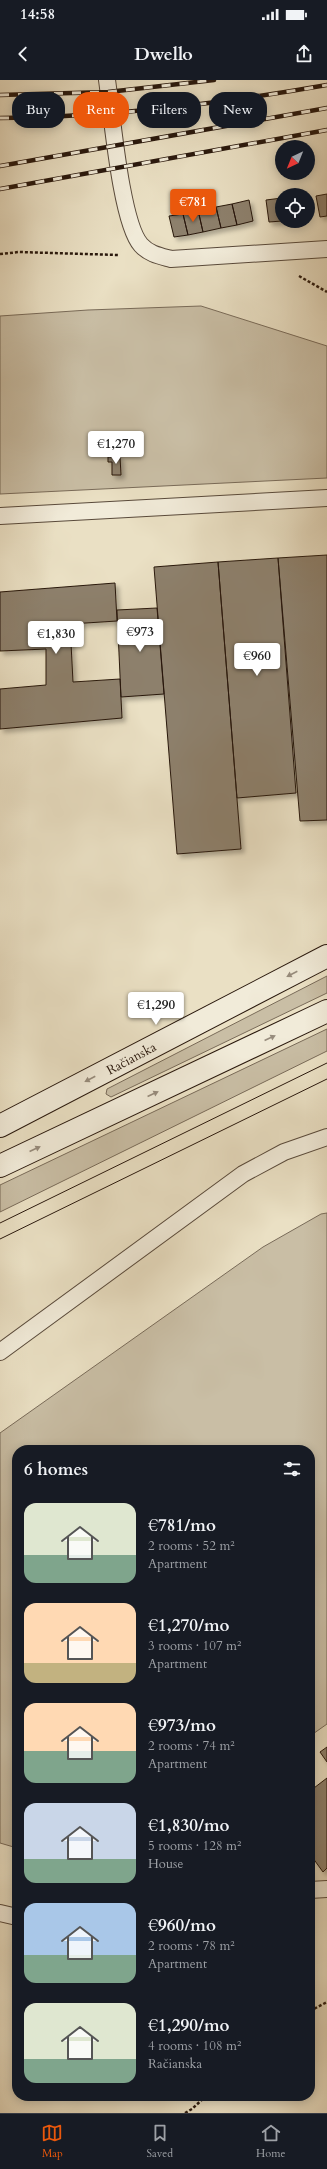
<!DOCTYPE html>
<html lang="en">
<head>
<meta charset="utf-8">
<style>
  :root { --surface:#171b24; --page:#20242c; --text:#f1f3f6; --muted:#9ea1a6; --line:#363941; --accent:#ea580c }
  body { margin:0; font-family:Cardo,serif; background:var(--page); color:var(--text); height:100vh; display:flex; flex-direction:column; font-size:15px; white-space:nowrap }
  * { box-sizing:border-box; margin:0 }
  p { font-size:13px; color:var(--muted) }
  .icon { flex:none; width:22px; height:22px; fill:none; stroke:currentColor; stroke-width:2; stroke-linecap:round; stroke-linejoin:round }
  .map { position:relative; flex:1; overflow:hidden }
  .details { position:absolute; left:12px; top:1365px; width:303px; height:656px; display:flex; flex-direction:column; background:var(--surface); border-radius:16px; box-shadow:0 2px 10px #0003 }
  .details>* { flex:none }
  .guide { position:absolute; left:12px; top:12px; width:303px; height:36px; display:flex; gap:8px }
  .needle { width:26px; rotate:223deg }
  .controls { position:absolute; left:275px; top:60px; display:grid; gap:8px }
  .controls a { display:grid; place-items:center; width:40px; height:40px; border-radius:50%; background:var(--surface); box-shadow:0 2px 10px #0003; font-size:20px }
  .price { position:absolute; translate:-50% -34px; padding:0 9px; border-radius:4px; background:#fff; color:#222; font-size:13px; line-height:26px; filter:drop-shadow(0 1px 2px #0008) }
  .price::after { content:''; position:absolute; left:50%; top:24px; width:12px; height:9px; margin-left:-6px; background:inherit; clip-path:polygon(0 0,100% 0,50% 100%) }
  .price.active { background:var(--accent); color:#fff }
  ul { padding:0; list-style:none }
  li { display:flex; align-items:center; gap:12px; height:100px; padding:0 12px }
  li span { display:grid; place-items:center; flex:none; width:112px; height:80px; border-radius:12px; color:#555 }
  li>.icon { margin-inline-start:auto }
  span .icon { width:48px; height:48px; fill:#fffc; stroke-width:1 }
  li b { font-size:17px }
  h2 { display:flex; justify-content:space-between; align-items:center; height:48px; padding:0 12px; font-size:17px }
  .tag { padding:0 14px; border-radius:16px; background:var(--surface); box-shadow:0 2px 10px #0003; font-size:14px; line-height:36px }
  .tag.active { background:var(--accent); color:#fff }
  .status { display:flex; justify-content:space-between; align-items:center; height:28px; padding:0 20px; background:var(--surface); direction:ltr }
  .status svg { height:11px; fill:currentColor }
  header { display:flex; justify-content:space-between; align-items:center; height:52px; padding:0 12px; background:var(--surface); font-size:18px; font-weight:600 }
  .tab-bar { display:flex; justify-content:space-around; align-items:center; height:56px; border-top:1px solid var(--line); background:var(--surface); font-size:11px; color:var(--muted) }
  .tab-bar a { display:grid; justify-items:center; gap:2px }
  .tab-bar .active { color:var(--accent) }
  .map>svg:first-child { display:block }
  .green { fill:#c9bea5; stroke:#796b59 }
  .building { fill:#8d806c; stroke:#29180d; filter:url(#shadow) }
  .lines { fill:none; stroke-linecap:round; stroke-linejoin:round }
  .lane-casing { stroke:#594a3b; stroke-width:18 }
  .secondary-casing { stroke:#29180d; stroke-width:24 }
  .path { stroke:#29180d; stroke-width:2.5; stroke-dasharray:3 2; stroke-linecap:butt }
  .lane { stroke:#f1ebd9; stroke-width:16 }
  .secondary { stroke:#f1ebd9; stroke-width:22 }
  .tram { stroke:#29180d; stroke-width:1 }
  .rail-casing { stroke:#29180d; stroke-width:4.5 }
  .rail { stroke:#f1ebd9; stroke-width:3; stroke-dasharray:9; stroke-linecap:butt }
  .oneway { fill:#978c7d }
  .labels { text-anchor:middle; stroke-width:4; stroke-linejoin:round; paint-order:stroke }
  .street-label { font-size:13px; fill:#29180d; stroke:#f1ebd9 }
</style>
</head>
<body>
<div class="status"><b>14:58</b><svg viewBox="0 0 49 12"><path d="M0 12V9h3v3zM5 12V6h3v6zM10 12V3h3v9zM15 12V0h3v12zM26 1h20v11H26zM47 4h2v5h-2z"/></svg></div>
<header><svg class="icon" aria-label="back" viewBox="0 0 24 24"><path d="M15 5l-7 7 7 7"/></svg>Dwello<svg class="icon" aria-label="share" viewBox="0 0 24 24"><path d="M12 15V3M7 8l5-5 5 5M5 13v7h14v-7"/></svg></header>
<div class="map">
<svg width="327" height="2033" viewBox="0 0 327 2033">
  <defs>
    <filter id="shadow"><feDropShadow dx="3.5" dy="3.5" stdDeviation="2" flood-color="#0004"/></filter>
  </defs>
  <rect width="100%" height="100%" fill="#eae0c4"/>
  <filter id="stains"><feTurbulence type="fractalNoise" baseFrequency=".005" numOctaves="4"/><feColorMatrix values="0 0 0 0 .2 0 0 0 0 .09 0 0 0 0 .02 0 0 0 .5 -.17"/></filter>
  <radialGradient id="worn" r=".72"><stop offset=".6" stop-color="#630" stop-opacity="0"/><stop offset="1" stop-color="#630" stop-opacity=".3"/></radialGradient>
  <!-- green -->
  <path class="green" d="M201 226 327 266V398L0 414V236L88 230Z
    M327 896V913L111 1017 106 1014 107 1009Z
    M327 949V971L0 1132V1105Z
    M327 1133V1644L310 1656V1370H17V1768L0 1763V1353L263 1167 321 1134Z"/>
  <!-- building -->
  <path class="building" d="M327 114V136L320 137 316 116Z
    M282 118V141L269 142 266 120Z
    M249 120 253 141 237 145 232 124Z
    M232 124 237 145 221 148 216 127Z
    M216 127 221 148 203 152 198 130Z
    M198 130 203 152 188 155 183 134Z
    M183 134 188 155 174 157 169 136Z
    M108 377H120L121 395H112V382H108Z
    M327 475V740L300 741 278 478Z
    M278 478 296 713 237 718 218 482Z
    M218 482 241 769 177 774 154 487Z
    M115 503 117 541 70 544 73 602 120 599 122 638 0 649V609L46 605V569L0 571V512Z
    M157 528 164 614 121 617 117 530Z
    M327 1667V1682L320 1672Z
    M327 1698V1788L323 1792 310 1774V1711Z"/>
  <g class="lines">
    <!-- lane casing -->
    <g class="lane-casing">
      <path id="lane" d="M107 0C112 34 121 143 141 165 149 174 160 176 171 179L327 169
        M0 436 327 418
        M0 1272 243 1094 284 1072 327 1057
        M310 1810 327 1809
        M0 1833 17 1837"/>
    </g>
    <!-- secondary casing -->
    <g class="secondary-casing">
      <path id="secondary" d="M0 1046 327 876
        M0 1086 327 931"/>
    </g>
    <!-- path -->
    <path class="path" d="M0 174 19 172 119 175
      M299 196 327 212
      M310 1931 327 1922
      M185 2033 192 2029 206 2016"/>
    <!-- lane -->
    <use href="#lane" class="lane"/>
    <!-- secondary -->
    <use href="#secondary" class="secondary"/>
    <!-- tram -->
    <path class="tram" d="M0 1143 327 983
      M0 1159 327 999"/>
    <!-- rail casing -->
    <g class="rail-casing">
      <path id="rail" d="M0 15 108 12 214 0
        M0 38C110 37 219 24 327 5
        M0 86 327 28
        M0 109 327 50"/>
    </g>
    <!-- rail -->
    <use href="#rail" class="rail"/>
  </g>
  <!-- one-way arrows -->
  <defs><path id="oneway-solid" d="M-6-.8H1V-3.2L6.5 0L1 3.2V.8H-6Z"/></defs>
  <g class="oneway">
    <use href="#oneway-solid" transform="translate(292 894) rotate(153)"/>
    <use href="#oneway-solid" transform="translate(270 958) rotate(-25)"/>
    <use href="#oneway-solid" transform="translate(90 999) rotate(152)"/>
    <use href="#oneway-solid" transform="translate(153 1014) rotate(-25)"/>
    <use href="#oneway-solid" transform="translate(35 1069) rotate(-25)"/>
  </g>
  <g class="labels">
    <!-- street labels -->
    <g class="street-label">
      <text transform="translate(131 978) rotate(-28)" y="5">Račianska</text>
    </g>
  </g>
  <rect width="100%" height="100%" filter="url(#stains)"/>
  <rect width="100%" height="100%" fill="url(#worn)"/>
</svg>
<div class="controls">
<a><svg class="needle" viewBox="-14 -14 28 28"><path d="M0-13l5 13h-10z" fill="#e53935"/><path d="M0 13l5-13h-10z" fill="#9ea1a6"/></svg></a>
<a><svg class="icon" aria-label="locate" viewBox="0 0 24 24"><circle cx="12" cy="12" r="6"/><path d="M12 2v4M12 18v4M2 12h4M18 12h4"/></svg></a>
</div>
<b class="price active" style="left:193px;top:143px">€781</b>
<b class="price" style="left:116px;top:385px">€1,270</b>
<b class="price" style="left:140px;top:573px">€973</b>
<b class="price" style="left:56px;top:575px">€1,830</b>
<b class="price" style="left:257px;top:597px">€960</b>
<b class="price" style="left:156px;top:946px">€1,290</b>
<div class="guide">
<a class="tag">Buy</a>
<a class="tag active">Rent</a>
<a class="tag">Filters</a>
<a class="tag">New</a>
</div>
<section class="details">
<h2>6 homes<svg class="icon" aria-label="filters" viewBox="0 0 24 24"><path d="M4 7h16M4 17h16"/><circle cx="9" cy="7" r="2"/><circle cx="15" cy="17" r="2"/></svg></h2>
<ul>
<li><span style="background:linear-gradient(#dfe7d0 65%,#7fa58c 0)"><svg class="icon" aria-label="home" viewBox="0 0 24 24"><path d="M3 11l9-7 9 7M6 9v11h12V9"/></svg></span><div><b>€781/mo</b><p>2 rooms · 52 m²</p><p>Apartment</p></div></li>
<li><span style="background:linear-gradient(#ffd9b3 75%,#c2b280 0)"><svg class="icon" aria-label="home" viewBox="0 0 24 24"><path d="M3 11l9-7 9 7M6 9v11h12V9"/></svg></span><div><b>€1,270/mo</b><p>3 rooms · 107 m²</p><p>Apartment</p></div></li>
<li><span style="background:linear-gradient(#ffd9b3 60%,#7fa58c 0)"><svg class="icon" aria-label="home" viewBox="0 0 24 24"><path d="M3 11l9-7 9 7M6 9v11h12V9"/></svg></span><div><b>€973/mo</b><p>2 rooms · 74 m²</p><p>Apartment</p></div></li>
<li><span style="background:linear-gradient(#c9d6e8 70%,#7fa58c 0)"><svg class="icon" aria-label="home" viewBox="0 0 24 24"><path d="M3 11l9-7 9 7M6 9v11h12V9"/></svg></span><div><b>€1,830/mo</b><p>5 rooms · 128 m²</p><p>House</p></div></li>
<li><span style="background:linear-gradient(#a9c7e8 65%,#7fa58c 0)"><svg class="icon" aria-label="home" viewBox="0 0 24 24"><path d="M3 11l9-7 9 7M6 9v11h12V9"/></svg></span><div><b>€960/mo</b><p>2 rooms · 78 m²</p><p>Apartment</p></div></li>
<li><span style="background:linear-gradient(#dfe7d0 70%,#7fa58c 0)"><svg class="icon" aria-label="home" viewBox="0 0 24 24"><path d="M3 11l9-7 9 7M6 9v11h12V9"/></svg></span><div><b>€1,290/mo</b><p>4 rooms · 108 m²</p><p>Račianska</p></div></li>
</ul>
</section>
</div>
<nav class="tab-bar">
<a class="active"><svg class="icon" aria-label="map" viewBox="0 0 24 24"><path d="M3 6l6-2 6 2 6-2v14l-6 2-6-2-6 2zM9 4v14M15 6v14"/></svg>Map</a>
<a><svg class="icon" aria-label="saved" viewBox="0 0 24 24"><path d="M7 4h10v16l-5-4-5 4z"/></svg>Saved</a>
<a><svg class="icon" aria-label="home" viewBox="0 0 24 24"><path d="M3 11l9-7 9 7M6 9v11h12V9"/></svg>Home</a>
</nav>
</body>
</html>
